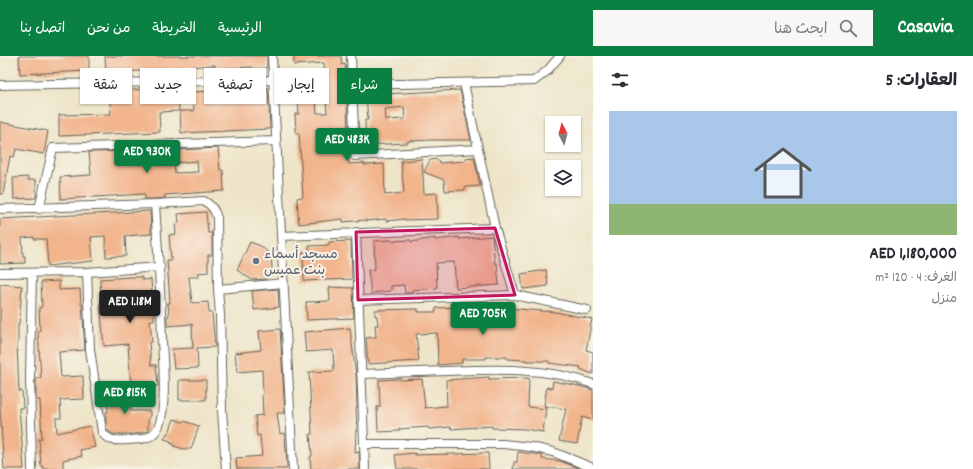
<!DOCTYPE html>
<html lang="ar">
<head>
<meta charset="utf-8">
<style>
  :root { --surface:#fff; --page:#f7f7f7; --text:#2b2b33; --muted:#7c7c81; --accent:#0b8043 }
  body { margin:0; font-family:Dekko,"Playpen Sans Arabic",sans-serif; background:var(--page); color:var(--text); direction:rtl; height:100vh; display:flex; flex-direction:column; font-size:15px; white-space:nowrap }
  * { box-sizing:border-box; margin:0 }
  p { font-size:13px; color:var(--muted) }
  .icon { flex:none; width:22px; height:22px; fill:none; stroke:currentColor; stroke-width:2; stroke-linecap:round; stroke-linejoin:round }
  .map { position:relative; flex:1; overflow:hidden; direction:ltr }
  .sheet { display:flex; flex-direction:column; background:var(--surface); width:380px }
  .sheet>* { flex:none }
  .guide { position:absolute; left:12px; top:12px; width:380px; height:36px; direction:rtl; display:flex; gap:8px }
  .needle { width:26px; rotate:354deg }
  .buttons { position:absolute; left:545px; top:60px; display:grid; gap:8px }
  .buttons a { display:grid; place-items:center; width:36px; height:36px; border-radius:0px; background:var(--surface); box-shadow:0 1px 3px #0004; font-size:20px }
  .price { position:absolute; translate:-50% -34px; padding:0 9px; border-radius:4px; background:var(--accent); color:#fff; font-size:13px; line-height:26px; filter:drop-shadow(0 1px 2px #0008) }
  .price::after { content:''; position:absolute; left:50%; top:24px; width:12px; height:9px; margin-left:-6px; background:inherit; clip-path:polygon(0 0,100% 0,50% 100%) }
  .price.current { background:#222; color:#fff }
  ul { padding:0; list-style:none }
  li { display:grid; align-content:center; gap:8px; height:212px; padding:0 16px }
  li span { display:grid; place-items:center; height:124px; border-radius:0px; color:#555 }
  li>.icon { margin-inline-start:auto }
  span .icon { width:72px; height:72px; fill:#fffc; stroke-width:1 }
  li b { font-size:17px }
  h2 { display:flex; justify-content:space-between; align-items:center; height:48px; padding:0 16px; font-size:17px }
  .chip { padding:0 14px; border-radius:0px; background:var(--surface); box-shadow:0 1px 3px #0004; font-size:14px; line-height:36px }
  .chip.current { background:var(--accent); color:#fff }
  header { display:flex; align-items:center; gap:24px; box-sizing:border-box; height:56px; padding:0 20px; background:var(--accent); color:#fff }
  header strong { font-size:19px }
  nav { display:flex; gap:22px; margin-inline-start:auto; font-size:14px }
  .search { width:280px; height:36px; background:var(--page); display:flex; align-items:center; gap:10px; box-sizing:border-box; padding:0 14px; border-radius:0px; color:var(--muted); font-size:15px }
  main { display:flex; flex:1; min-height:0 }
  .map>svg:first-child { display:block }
  .building { fill:#f2b48b; fill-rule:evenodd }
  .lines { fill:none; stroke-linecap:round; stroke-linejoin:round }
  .street-casing { stroke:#666259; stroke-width:10 }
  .street { stroke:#fff; stroke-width:8 }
  .marked { fill:#c2185b; fill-opacity:0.2; stroke:#c2185b; stroke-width:3; stroke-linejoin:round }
  .worship-dot { fill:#6b7280; stroke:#f7f3e8; stroke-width:1.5 }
  .labels { text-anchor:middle; stroke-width:4; stroke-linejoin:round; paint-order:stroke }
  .worship-label { font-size:14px; fill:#5b616d; stroke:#f7f3e8; text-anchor:start }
</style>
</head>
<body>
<header>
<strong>Casavia</strong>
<div class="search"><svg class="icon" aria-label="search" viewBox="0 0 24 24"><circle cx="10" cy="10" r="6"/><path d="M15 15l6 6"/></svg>ابحث هنا</div>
<nav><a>الرئيسية</a><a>الخريطة</a><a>من نحن</a><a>اتصل بنا</a></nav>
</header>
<main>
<section class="sheet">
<h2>العقارات: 5<svg class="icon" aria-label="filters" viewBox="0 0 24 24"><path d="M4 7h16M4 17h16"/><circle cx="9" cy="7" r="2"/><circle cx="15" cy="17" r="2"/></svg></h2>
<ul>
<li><span style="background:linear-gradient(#a9c7e8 75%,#8fb573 0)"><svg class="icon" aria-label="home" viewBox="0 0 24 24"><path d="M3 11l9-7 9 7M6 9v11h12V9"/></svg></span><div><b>AED 1,180,000</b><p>الغرف: 4 · 120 m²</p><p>منزل</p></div></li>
</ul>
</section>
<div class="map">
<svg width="593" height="413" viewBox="0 0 593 413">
  <rect width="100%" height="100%" fill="#f7f3e8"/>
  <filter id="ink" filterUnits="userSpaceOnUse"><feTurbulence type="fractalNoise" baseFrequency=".025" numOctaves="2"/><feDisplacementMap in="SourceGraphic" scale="8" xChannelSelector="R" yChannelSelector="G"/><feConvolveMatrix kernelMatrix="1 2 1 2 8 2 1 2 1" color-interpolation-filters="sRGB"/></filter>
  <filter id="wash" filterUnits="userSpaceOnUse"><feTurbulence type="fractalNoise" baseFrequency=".012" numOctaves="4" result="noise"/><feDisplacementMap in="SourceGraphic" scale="16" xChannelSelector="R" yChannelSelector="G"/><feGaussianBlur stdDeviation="0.9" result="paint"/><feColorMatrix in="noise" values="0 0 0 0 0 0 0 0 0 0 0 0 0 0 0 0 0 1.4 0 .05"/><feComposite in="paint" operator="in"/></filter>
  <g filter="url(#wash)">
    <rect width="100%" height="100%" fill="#eee5c9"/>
    <g id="blocks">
      <!-- building -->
      <path class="building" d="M19 0H89V15L20 18Z
        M105 0H267V12L252 13V11L215 13V9L189 11V12L106 17Z
        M294 0H341L342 9 345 8 346 22 348 75H347L349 108 364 107V109L384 108 385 139 404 137 401 105 422 103 424 138 437 137 438 163 405 164V163L386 165V163L366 165V164L343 166V163L299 168 297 142 303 141 299 77H296L295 58H299L297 35 326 32 324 7 294 9ZM326 45 327 57H317L316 46Z
        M178 32 179 55 159 56 160 76 59 80V59L111 58 109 35Z
        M268 32 270 73 181 77 180 55H194L193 36Z
        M460 34 471 84H431L408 85V87L366 89 365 64H368L366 39ZM404 51 405 63 386 64 385 53Z
        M0 66 48 75 44 98 16 93 14 101 10 100 3 138H0Z
        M218 92 220 114H223L224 135 165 139V142L155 143H145V138L61 143 60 121 91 119 89 96 140 95V96ZM197 105 198 116 175 117 174 107Z
        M474 101 480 130 465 131V134L445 135 444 124 424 116 430 104 437 103 440 107 465 105V102Z
        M28 121V124H36V142L14 143 13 122Z
        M150 155 151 178 125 180 126 200 106 201 105 180 91 181 93 205 48 210 46 183H34V181L22 182 23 200H25V207L0 208V163Z
        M206 156 208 177H212V199H208V216L198 217 199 221H189L192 247 208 246 209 257H212L215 291 197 292 198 312 174 313 172 293 193 292 192 268 167 270V260H169L168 247H170L167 204H171L169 179 176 178 175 167 179 166 178 158Z
        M492 180 495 208 497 207 499 229 456 232 454 206 436 207 437 232 412 234V237H405L404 229 391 230V235L371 237 368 214 375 213 374 185 392 184V185L411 184V186L435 182V184L459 181V183Z
        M351 185 352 223 304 225 303 196H309V190L329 189V186Z
        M250 186 261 190 271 199 272 212 266 223 252 224 237 214Z
        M546 214 548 230 523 233 521 218Z
        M130 221H142V224L151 223 154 264H150L152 286 149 287 151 309H156L158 330 131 332 128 288 104 290 100 247H101L100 223Z
        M59 225V234L80 233 81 248H82L85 294 59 296 61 321 83 320 84 343 60 344 61 362H56L57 377 90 370 95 391 80 394 82 400 63 404V413H43V410H41L39 383H42L40 344H36V322H41L38 275H40L39 252 42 251 41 226Z
        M0 228 22 230 19 268H18V288H17L19 335H22L23 352H19L24 413H4L0 353Z
        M329 231 353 232 354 262 307 264 306 246 330 245Z
        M278 233 279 251 254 254 252 235Z
        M460 251V254L486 252H505L555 256 592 263 586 294 593 296V318L580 313 581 311 549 307V305H526V304L507 303V301H486V303H462V307L438 309 437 277 416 278 419 305 368 308 366 282 376 281 375 269H378L377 260H375V254L418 253V256H436V252Z
        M350 272 356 320 357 352H356L357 374H356L355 397 359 396 360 413H311L310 401 312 400 310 378H312L309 316 334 315 333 294 306 296 304 276Z
        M280 273 285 357H277L280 378 285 377 287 411V413H237L236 402 262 400 260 379 257 380 255 360 263 359 262 338H263L262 314 237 316 235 297 261 294 259 275Z
        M489 321V323L529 322 528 351 546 353 543 376 525 373 492 372V370L451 373V371L429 373 428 371 399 373V375L378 376 377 351H380L379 324 400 323 401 324 422 323 425 352 447 350 446 324Z
        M179 324H206V344H179Z
        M553 325 579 330 593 334V364L582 361 577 388 559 385 566 353 544 350 547 331 552 332Z
        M130 334 131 355H150V362H148V375L136 378H113L107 374 106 366V356H108L107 335Z
        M174 363 183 366 184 365 199 370 191 393H184L174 390V387L171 388V385L164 383 167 377H169Z
        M518 396 542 399V403L560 405 581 413H513L514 406H517Z
        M415 397V399L488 397 489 413H397L395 399Z"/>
    </g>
  </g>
  <g filter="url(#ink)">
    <use href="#blocks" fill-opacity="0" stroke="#666259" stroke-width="1"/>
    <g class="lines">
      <!-- street casing -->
      <g class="street-casing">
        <path id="street" d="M272 0 293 413
          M351 0 355 100 478 93
          M464 27 495 172 515 239
          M0 29 273 24
          M353 29 534 25 547 15 560 0
          M0 153 155 148 204 145C212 149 215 154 217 162L218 233 220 258 222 354 226 413
          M39 153 53 92 276 85
          M356 176 365 413
          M281 180 495 172
          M87 216 90 293 102 376C109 387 118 384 129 384 140 383 149 384 156 375 168 359 163 305 162 285 161 239 158 194 155 148
          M0 217 87 216 160 211
          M32 217 30 321 32 413
          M218 233 284 227
          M358 244 515 239 587 254
          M361 318C390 317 418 316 447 315 495 313 547 311 593 328
          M364 388H503L531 391 553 396 593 412"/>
      </g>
      <!-- street -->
      <use href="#street" class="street"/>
    </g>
  </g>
  <!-- marked area -->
  <path class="marked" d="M495 172 515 239 358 244 356 176Z"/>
  <!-- markers -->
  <circle class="worship-dot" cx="256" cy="205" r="4"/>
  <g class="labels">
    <!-- worship labels -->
    <g class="worship-label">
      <text x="264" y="202">مسجد أسماء<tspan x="264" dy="16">بنت عميس</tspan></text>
    </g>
  </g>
</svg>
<div class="buttons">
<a><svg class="needle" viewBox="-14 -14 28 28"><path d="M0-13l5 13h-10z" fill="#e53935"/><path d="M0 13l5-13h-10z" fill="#7c7c81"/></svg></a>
<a><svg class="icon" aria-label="layers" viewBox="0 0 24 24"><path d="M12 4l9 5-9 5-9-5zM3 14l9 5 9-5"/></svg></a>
</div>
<b class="price" style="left:347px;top:106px">AED 483K</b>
<b class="price" style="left:147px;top:118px">AED 930K</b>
<b class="price current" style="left:130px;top:268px">AED 1.18M</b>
<b class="price" style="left:483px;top:280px">AED 705K</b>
<b class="price" style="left:125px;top:359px">AED 815K</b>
<div class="guide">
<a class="chip current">شراء</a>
<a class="chip">إيجار</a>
<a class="chip">تصفية</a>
<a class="chip">جديد</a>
<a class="chip">شقة</a>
</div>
</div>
</main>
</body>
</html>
